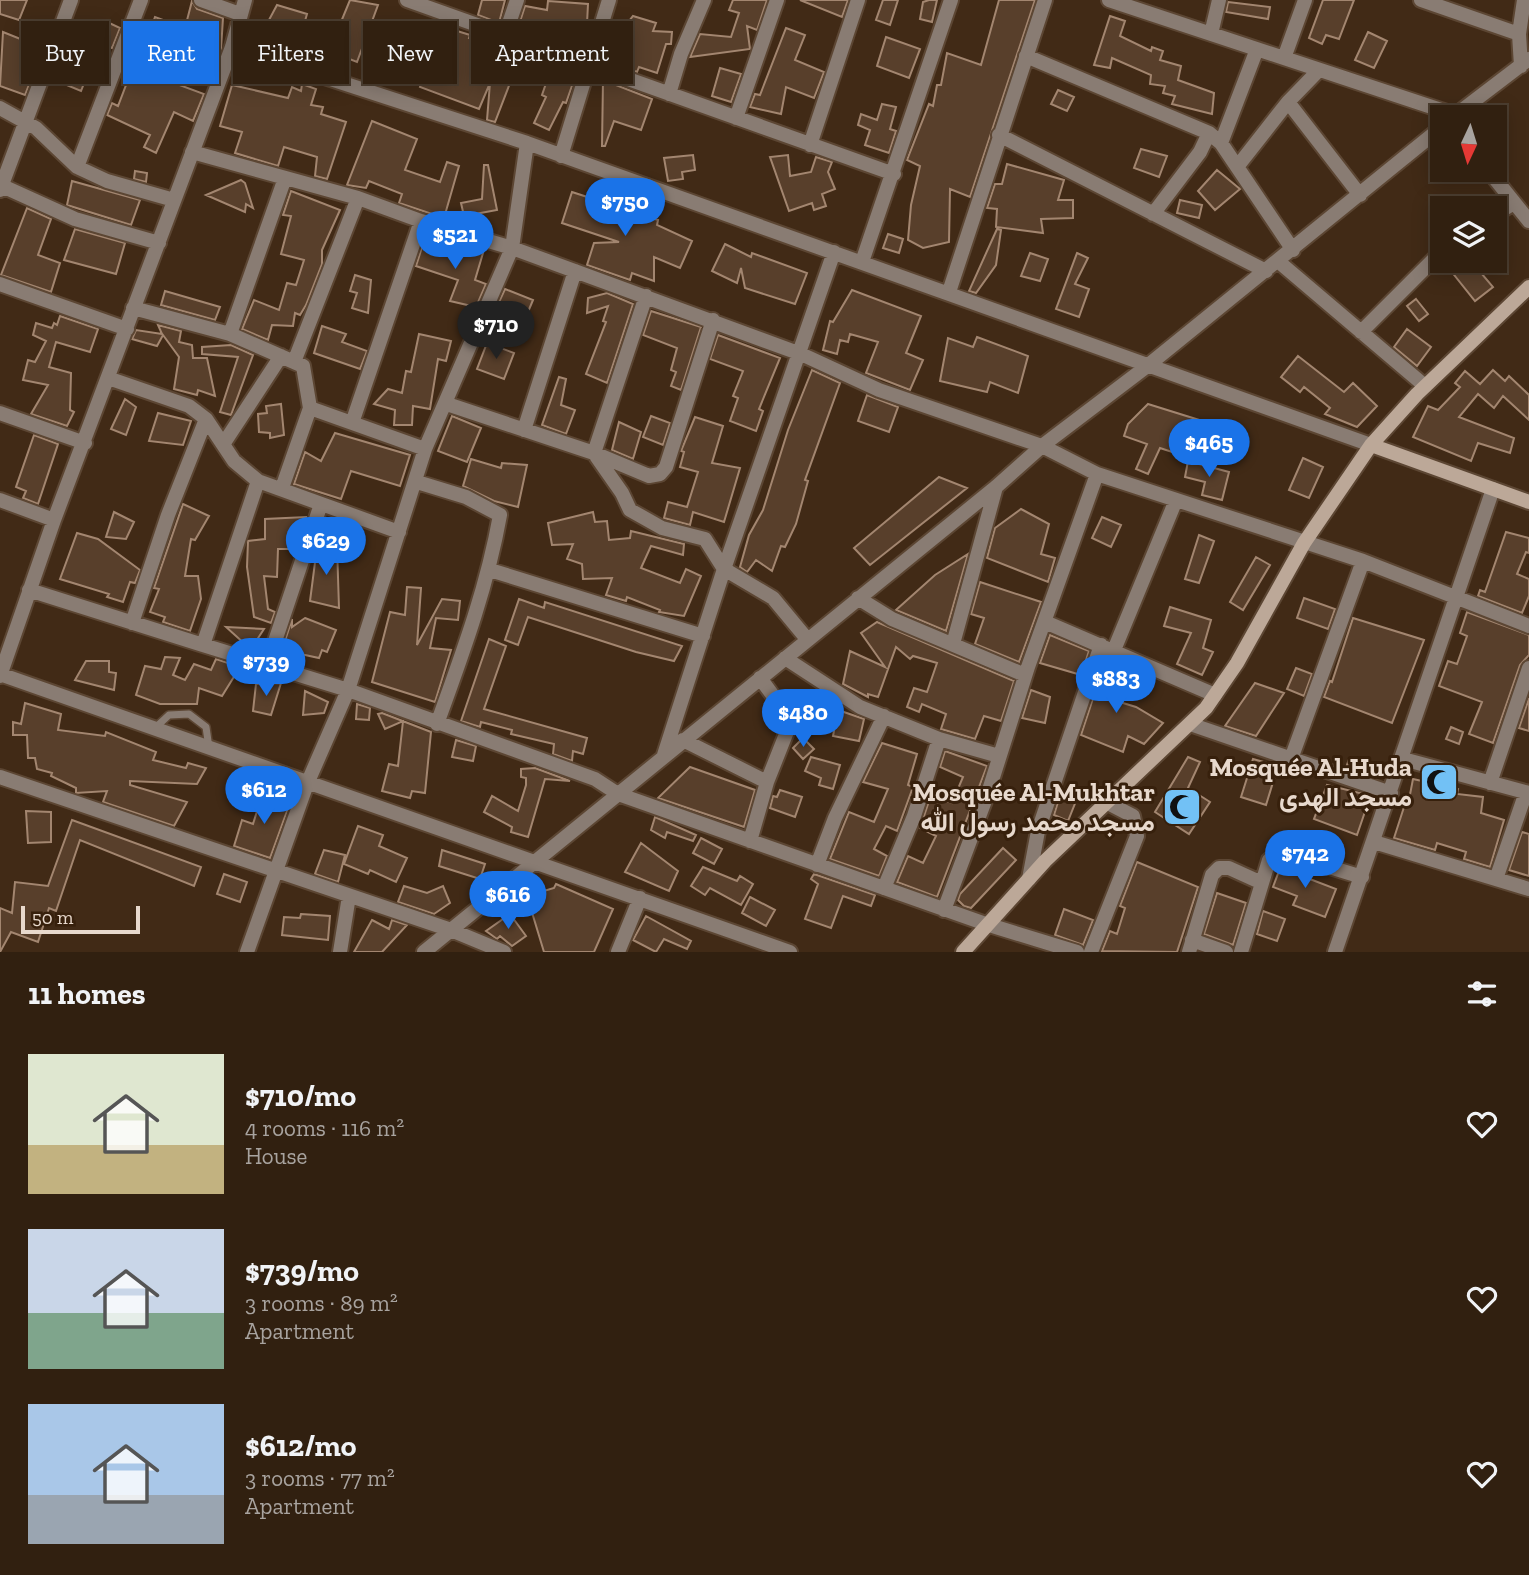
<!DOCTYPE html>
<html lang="en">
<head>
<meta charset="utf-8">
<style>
  :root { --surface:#312010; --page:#3d2d1e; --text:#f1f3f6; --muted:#a8a39f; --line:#4c3e30; --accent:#1a73e8 }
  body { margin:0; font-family:"Zilla Slab",Vazirmatn,serif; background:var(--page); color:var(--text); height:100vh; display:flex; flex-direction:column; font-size:26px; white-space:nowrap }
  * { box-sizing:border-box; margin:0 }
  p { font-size:23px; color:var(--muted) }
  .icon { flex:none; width:38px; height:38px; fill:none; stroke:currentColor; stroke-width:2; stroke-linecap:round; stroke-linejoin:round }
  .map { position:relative; height:952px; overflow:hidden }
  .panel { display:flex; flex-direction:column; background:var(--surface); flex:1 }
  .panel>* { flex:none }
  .hud { position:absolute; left:21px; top:21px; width:700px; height:63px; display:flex; gap:14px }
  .needle { width:46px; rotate:184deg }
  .buttons { position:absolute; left:1430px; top:105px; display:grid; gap:14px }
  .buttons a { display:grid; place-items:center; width:77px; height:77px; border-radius:0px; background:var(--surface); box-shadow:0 4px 18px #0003,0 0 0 2px var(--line); font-size:35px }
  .scale { position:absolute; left:21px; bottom:18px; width:119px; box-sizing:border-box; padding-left:7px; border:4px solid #e8d9cd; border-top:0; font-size:19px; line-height:24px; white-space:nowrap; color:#e8d9cd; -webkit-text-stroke:5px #37200c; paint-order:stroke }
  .price { position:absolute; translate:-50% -60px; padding:0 16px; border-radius:24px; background:var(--accent); color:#fff; font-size:23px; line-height:46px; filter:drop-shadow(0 2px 4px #0008) }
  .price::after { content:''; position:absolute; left:50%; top:42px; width:21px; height:16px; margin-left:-10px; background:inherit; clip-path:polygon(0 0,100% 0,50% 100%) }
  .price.on { background:#222; color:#fff }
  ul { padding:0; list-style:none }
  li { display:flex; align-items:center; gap:21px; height:175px; padding:0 28px }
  li span { display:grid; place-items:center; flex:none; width:196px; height:140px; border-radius:0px; color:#555 }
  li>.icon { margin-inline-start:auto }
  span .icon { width:84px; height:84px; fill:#fffc; stroke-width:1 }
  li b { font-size:30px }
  h2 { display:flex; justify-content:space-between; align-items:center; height:84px; padding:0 28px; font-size:30px }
  .tag { padding:0 24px; border-radius:0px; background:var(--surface); box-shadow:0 4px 18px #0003,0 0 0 2px var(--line); font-size:24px; line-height:63px }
  .tag.on { background:var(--accent); color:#fff }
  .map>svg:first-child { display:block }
  .building { fill:#583f2b; stroke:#a38670; stroke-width:2 }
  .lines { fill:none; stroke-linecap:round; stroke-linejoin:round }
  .lane-casing { stroke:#5c4633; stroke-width:10 }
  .street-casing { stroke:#5c4633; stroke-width:18 }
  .secondary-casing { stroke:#5c4633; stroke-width:18 }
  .lane { stroke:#897c73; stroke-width:7 }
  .street { stroke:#897c73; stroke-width:14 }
  .secondary { stroke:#bca898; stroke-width:14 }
  .labels { text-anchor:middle; stroke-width:6; stroke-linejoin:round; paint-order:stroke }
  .poi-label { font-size:26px; font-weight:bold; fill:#e8d9cd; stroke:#37200c; text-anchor:end }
</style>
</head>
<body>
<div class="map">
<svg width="1529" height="952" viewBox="0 0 1529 952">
  <rect width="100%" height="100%" fill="#412a16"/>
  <!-- building -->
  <path class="building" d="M0 0H27L19 20 0 14Z
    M350 0 378 5 357 62 329 51Z
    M482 0H505L499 23 478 15Z
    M733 0H767L757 30 747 26 750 49 690 57 700 34 731 37 739 13 729 10Z
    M800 0H848L842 17Z
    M883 0H898L890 25 876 20Z
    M929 0H937L932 22 920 19 923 2Z
    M999 0H1035L970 197 950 189 949 242 923 248 908 240 911 205 920 166 907 160 929 104 933 106 937 85H941L947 53 981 65Z
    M1323 0H1354L1339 39 1326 35 1322 44 1309 38Z
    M192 1 197 9 223 18 221 49 214 67 173 51 163 79 204 94 193 121 174 112 156 153 144 147 150 135 107 115 112 103 118 106 134 64 130 62 133 55 131 54 138 35 147 39 155 17 185 28Z
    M548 1 588 4 586 43 557 42 558 22 528 25V29L518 28 525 6 547 10Z
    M1228 2 1270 7 1268 19 1226 12Z
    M277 5 307 14 299 42 262 33Z
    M633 16 656 23 653 31 672 32 671 44H666L657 73 639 67 637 72 608 62 615 39Z
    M1110 16 1125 21 1120 36 1151 51 1152 47 1163 51 1160 60 1181 66 1178 80 1214 93 1212 114 1172 104 1175 96 1163 93 1165 86 1150 84 1151 75 1112 58 1110 68 1094 65Z
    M105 21 120 28 112 48 97 44Z
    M420 23 453 35 454 30 470 35 469 38 504 49 499 68 517 65 495 122 487 120 490 83 479 109 420 87 424 75 386 64 393 42 411 47Z
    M786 28 805 35 795 60 824 72 814 98 786 87 781 114 750 107 755 94 760 95Z
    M3 32 43 48 25 95 0 86Z
    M1368 32 1387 41 1374 68 1355 60Z
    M886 37 920 49 909 78 877 66Z
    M61 55 90 68 81 91 52 79Z
    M552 66 576 74 566 103 563 102 549 130 534 123 546 97 542 95Z
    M720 68 741 74 731 102 712 96Z
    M603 80 652 99 641 130 614 121 605 146H602Z
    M302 84 316 89 311 105 323 107 321 114 346 122 327 179 315 176 317 157 284 147 278 166 235 153 242 132 220 126 232 85 288 98 292 87 301 91Z
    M1058 90 1074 97 1067 111 1051 104Z
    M882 104 896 107 890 129 896 131 889 153 865 145 870 130 858 125 861 114 877 120Z
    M372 121 417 139 405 170 440 182 447 162 459 166 444 218 399 203 402 194 369 181 366 188 347 185Z
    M1141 149 1167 156 1159 177 1134 168Z
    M693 155 695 170 682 172 683 179 668 181 664 158Z
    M788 155 790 176 811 172 816 157 832 162 828 172 835 189 822 194 826 206 814 210 812 203 789 211 770 157Z
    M1007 164 1064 180 1058 200H1073V218L1041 219 1043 233 996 227 997 209 987 208 995 184H1002Z
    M484 165H488L497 210 464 216 461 203 482 199Z
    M1217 170 1240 189 1215 210 1198 191Z
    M135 171 147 173 146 182 134 179Z
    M241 180 245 183 253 208 246 204 245 212 206 195Z
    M72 181 140 200 131 225 67 205Z
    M291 191 340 210 322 250V264L306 305 300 315 295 313 293 326 272 325 268 340 242 329 254 300 279 310 287 283 296 285 304 260 281 254 291 216 283 215Z
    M572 192 658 220 657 225 692 241 680 268 654 257V281L632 273 630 280 587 265 594 243 619 242 562 223Z
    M1180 200 1202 205 1199 218 1177 213Z
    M27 208 51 219 38 255 60 263 51 292 1 275Z
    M75 229 125 243 116 274 64 260Z
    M997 229 1001 230 996 265 976 293 969 291Z
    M888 234 903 239 899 253 883 248Z
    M424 241 465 255 466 248 483 253 475 280 486 284 476 307 450 301 458 280 416 266Z
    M725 244 751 257 752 253 807 273 795 304 745 288 741 268 737 283 712 271Z
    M1030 253 1048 259 1040 281 1021 276Z
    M1077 253 1088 258 1075 284 1089 289 1079 317 1056 309Z
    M1454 261H1471L1493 287 1475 301 1447 266Z
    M355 275 371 280 368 313 352 308 357 293 350 291Z
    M505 289 533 300 523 324 494 313Z
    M852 290 921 316 906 353 923 360 910 390 866 373 878 342 850 334 848 342 840 340 837 354 823 350 830 321 833 322Z
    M165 291 220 307 215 320 161 305Z
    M607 293 633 304 607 383 586 374 606 322 603 321 608 306 587 313 588 298Z
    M1416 299 1428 314 1419 321 1407 306Z
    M651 311 701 327 681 390 671 386 676 372 671 370 677 348 643 335Z
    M60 316 98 329 90 352 56 342 49 367 71 373 70 410 74 412 67 426 31 414 48 385 23 380 28 360 35 362 46 341 33 335 36 323 52 328 54 323 57 325Z
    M158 325 181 331 179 342 192 345 193 358H207L215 396 198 390 197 395 174 389 179 357 163 335 157 346 132 339 136 330 162 334Z
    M322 326 346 334 342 342 367 351 360 369 314 353Z
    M1407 329 1431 347 1417 366 1394 347Z
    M419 334 451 341 446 361 438 359 430 409 413 406 412 425H394L395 410 374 404 388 389 402 393 406 371 411 372Z
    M718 335 780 358 759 409 763 411 756 431 730 421 738 398 733 396 743 371 710 359Z
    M977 337 1028 356 1018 393 990 382 987 392 940 381 948 338 973 347Z
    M487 343 514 353 504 379 477 369Z
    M231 345 253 355 231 415 220 412 238 357 202 354V347Z
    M1298 356 1344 392 1353 383 1377 406 1357 427 1325 414 1330 408 1304 387 1300 392 1281 377Z
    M812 370 840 383 805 480 808 481 796 524 785 547 781 546 772 571 756 560 747 572 740 567 749 535 763 510 788 430Z
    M1493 370 1505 381 1509 376 1529 395V420L1503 396 1494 408 1478 394 1459 417 1514 438 1510 453 1478 443 1471 461 1413 437 1428 406 1438 410 1460 387 1455 383 1465 371 1480 384Z
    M559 377 566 379 561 405 575 410 566 434 542 425Z
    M867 395 898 407 889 432 858 421Z
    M125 399 136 407 126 435 111 429Z
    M281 404 284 435 270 438V433L259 432 258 414 267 413 266 406Z
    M1148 404 1212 424 1200 461 1160 448 1148 474 1136 469 1147 444 1124 436 1128 424Z
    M158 413 191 421 183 445 149 441Z
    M452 416 481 428 467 462 438 451Z
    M651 416 670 423 663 445 643 437Z
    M695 417 723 426 712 463 740 468 724 522 693 512 690 525 664 518 668 502 687 507 698 472 680 467 684 452 681 451Z
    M619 422 641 432 633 459 612 450Z
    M335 433 410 455 400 486 351 471 341 499 294 484 305 452 321 461Z
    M34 435 58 444 38 504 23 498 26 491 16 487Z
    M1303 458 1323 467 1309 498 1289 490Z
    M471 459 501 468 502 463 527 465 518 507 494 501 463 486Z
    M1188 461 1229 472 1222 500 1202 495 1205 482 1185 477Z
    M939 477 967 488 870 565 854 548Z
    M183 504 209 516 195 540 191 539 185 576H198L201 599 190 631 163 622 165 617 150 612 159 589 154 588Z
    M1021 509 1049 524 1041 554 1055 558 1048 582 987 558 995 528Z
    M114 512 134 522 126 539 106 537Z
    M593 512 595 522 607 521 609 540 630 538 631 531 684 544 683 555 651 546 641 568 680 583 686 569 701 576 684 616 659 612 660 610 627 597 626 601 606 595 612 578 583 579 582 564 567 559 573 544 552 545 548 523Z
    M306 517 296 549H278L277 577 264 576 268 609 275 612 271 623 254 617 247 567 248 541 265 539V519Z
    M1102 517 1121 525 1111 547 1092 538Z
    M1506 532 1529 538V553L1526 552 1517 574 1529 579V596L1522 613 1478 596 1480 590 1485 592Z
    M77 533 98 539 140 570 135 583 130 582 123 602 107 597 109 594 60 579Z
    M1199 535 1214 541 1199 583 1185 579Z
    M337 546 339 608 310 601 317 547Z
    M968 554 946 631 896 610 935 575Z
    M1256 557 1270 565 1243 610 1230 602Z
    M980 582 1041 602 1019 662 975 644 984 618 971 614Z
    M407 587 421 588 417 645 442 599 460 601 458 620 436 618 430 648 451 650 435 702 372 682 390 612 405 615Z
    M1304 598 1335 609 1328 629 1297 618Z
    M519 599 544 608 545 602 682 646 674 661 636 652 528 617 518 645 505 640Z
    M1170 607 1211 620 1203 648 1213 652 1202 675 1177 664 1191 633 1164 626Z
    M1467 612 1529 635V655L1520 665 1493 743 1469 734 1482 702 1439 686 1448 661 1457 664 1467 636 1460 633Z
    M305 618 336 630 327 652 322 650 319 658 282 650 292 619V627Z
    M1353 618 1424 640 1392 723 1324 697 1330 681 1332 682Z
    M877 622 1014 681 1001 721 984 716 975 739 941 729 946 714 922 704 919 712 907 707 914 688 927 692 937 663 913 656 910 659 896 647 878 697 868 694V697L843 684 850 651 885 667 861 633Z
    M226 627 264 629 253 646 246 645Z
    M1050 635 1089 651 1081 675 1040 663Z
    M489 639 506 646 484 709 587 738 583 754 573 751 572 761 553 754 554 744 511 734 512 730 481 722 480 727 461 721Z
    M165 657 180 658 173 675 185 680 194 664 211 670 216 659 240 667 222 696 199 688 197 704H160L136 695 145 666 161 669Z
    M1106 659 1121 665 1110 699 1136 707 1163 723 1144 744 1128 736 1123 752 1081 735Z
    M86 661H109V672L116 673 114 690 75 680Z
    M1296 668 1312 674 1304 696 1287 689Z
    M281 683 271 715 253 711 256 684Z
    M1255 683 1284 693 1256 736 1225 726Z
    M1031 690 1050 697 1045 723 1022 718Z
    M305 691 328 702 324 713 303 715Z
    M1529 698V731L1519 728Z
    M25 703 61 714 58 730 105 736 106 732 156 752 153 760 186 768 188 763 206 768 197 784 130 781V785L187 802 174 826 103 802 107 791 76 793V788L51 776 52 773 37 769 35 758H28L27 735H13V722L21 724Z
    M357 704 370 708 369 720 356 719Z
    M838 710 864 719 859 741 833 736Z
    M382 713 431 732 425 793 412 791 410 798 382 791 389 764 398 766 403 721 385 729 378 714Z
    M1451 727 1463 732 1459 744 1446 739Z
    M803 738 814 749 803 759 793 748Z
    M456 740 476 746 473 761 452 757Z
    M882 743 917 754 908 785 913 787 897 831 886 826 874 849 887 856 879 876 830 859 849 812 874 822 888 789 863 782Z
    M945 751 987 766 937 897 897 882 908 856 923 863 936 836 920 828 931 795 952 803 963 777 940 767Z
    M811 757 840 765 833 789 819 785 821 778 805 771Z
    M1188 757 1200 762 1188 788 1210 802 1189 834 1155 812Z
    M1253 759 1278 766 1266 805 1241 797Z
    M1349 759 1376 767 1373 777 1346 768Z
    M690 767 755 790 744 827 658 798Z
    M535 768 570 781 545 779 528 837 511 832 512 827 484 812 492 796 518 811 526 785V778L521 777V769Z
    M1413 779 1458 789 1457 794 1483 797 1481 813 1504 820 1490 867 1464 859 1466 852 1437 843 1435 850 1394 838 1405 804 1408 805Z
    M1327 785 1368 795 1369 800 1357 835 1314 819Z
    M1062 789 1078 796 1068 821 1054 815Z
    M780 790 802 797 795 817 770 808 773 796 777 797Z
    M263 792 291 800 270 858 234 846 242 820 253 824Z
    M26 811 51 812V842L28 843Z
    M655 817 696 835 693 841 667 832 665 838 651 830Z
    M72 820 201 867 194 886 80 840 56 911 49 908 38 942 11 932 0 952V908L12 913 15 882 48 886Z
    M358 826 383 835 379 846 407 858 396 882 370 870 368 874 344 864Z
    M1522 832 1529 834V876L1509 870Z
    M701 838 722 849 714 864 693 853Z
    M641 843 678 871 669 891 625 872Z
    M1003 848 1016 860 971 908 964 906 958 900 960 894Z
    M324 850 345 855 338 882 315 874Z
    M442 850 485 864 480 879 439 866Z
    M1137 862 1198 887 1177 952 1102 951 1110 931 1117 934 1125 908 1120 906Z
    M1282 863 1303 871 1302 876 1336 889 1325 917 1293 905 1297 896 1273 887Z
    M703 867 737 881 740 876 753 884 741 905 710 888 705 895 691 886Z
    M224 874 247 882 240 902 217 894Z
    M814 874 875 895 871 906 843 896 831 928 805 919 818 884 811 879Z
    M556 884 613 909 594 952H544L527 896 554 888Z
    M404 886 427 893 443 886 450 903 434 914 398 902Z
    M1217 893 1246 903 1233 945 1204 934Z
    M750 897 775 910 766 926 742 913Z
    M1064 909 1093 920 1083 945 1055 935Z
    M1263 911 1285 919 1277 941 1257 934Z
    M301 914 330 916 328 940 282 935 284 917 300 918Z
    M510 914 526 936 512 946 500 936 497 939 486 931Z
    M646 916 691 941 687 949 664 939 656 952 633 940Z
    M372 920 389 929 392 920 407 925 382 952H354Z"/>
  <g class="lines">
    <!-- lane casing -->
    <g class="lane-casing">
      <path id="lane" d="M155 728 169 715 189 714 206 727 209 748"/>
    </g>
    <!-- street casing -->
    <g class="street-casing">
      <path id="street" d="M201 0 240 14
        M407 0 894 174
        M1109 0 1456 115
        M1421 0 1519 34
        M1211 34 1219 0
        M505 35 517 0
        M232 47 527 143 1371 445
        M1026 56 1209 133 1221 143 1293 250
        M1284 58 1305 0
        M1521 66 1519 34 1524 0
        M669 94 681 54 704 0
        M1288 102 1360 195
        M0 108 36 128 77 167 107 181 174 200
        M1453 117 1529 59
        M736 118 777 0
        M999 135 1266 271
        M1221 143 1257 49
        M810 145 858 0
        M192 152 358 198 421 221 512 248 801 354 879 390 1042 446 1097 474 1363 561 1529 626
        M561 156 609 0
        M77 167 141 0
        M1237 167 1288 102 1319 70
        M1488 170 1529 221
        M0 185 75 219 159 243
        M0 190 71 0
        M358 198 294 362 303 366 310 408 425 449
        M1153 214 1200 152 1209 133
        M1494 215 1514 203
        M862 262 951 0
        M1279 262 1425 386
        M0 284 127 329
        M949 292 1045 0
        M646 296 594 453 622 493 630 510 662 528 705 539 724 569 773 598 807 639
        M133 308 230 334 294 362
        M1361 332 1442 251
        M230 334 285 178
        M108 378 189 406 206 419 234 461 258 481 399 532
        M447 404 594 453 649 476 660 474 666 467 713 320
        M0 413 85 443
        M352 423 421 221
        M524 430 575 271
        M224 443 281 356
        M258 481 203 645 348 690 425 449 512 248 527 143
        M417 482 466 497 500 515C487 588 462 655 437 724
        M282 488 310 408
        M0 500 54 520
        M490 570 703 636
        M29 590 203 645
        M858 598 892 619 1025 675
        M1045 622 1215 695
        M132 623 168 515 206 419
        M953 644 996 487
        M1114 650 1176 500
        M785 658 860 707 939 739
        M267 665 321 504
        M0 674 790 952
        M0 676 54 520 232 47 245 0
        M1190 724 1391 793
        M683 740 767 782
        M664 755 724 569 834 252
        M1291 759 1363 561
        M1403 759 1529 793
        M0 777 451 930 504 952
        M1490 783 1529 668
        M750 841 767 782 790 724 785 712 760 678
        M1374 842 1529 889
        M817 865 835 818 884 716
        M1029 879 1038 831 1101 645
        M1496 879 1526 792
        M884 888 914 816 939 739 999 756
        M944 910 989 790 1028 667 1097 474
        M1192 940 1226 952
        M247 952 307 784 348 690 595 779 618 794 986 924 1077 952
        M340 952 349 896
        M424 952 996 487 1042 446 1146 367 1442 127
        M618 952 640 898
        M1091 952 1137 836 1133 816 1106 802
        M1189 952 1212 875 1219 868H1229L1262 883
        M1241 952 1269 860 1281 852 1362 877
        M1335 952 1493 489"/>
    </g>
    <!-- secondary casing -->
    <g class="secondary-casing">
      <path id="secondary" d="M1371 445 1529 502
        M963 952 1045 861 1206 708 1237 663 1304 543 1371 445 1417 394 1529 287"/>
    </g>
    <!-- lane -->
    <use href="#lane" class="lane"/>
    <!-- street -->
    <use href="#street" class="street"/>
    <!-- secondary -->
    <use href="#secondary" class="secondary"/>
  </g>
  <!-- icons -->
  <defs>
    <g id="mosque-square" transform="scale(2.0125)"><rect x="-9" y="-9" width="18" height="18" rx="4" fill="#72c1f5" stroke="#37200c"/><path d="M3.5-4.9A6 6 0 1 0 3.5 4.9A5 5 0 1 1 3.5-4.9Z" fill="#111"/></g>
  </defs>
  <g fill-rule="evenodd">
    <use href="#mosque-square" x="1439" y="782"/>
    <use href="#mosque-square" x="1182" y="807"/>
  </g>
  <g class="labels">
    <!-- poi labels -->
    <g class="poi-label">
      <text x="1412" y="776">Mosquée Al-Huda<tspan x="1412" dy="30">مسجد الهدى</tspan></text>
      <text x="1155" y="801">Mosquée Al-Mukhtar<tspan x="1155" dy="30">مسجد محمد رسول الله</tspan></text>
    </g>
  </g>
</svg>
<div class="buttons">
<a><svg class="needle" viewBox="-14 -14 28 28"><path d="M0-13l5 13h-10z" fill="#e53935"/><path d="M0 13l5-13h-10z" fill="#a8a39f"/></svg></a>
<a><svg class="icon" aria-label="layers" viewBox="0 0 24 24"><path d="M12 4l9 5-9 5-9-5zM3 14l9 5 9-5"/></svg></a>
</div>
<div class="scale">50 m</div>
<b class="price" style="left:625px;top:238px">$750</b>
<b class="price" style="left:455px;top:271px">$521</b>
<b class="price on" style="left:496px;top:361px">$710</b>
<b class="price" style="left:1209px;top:479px">$465</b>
<b class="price" style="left:326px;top:577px">$629</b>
<b class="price" style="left:266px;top:698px">$739</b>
<b class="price" style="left:1116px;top:715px">$883</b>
<b class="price" style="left:803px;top:749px">$480</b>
<b class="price" style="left:264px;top:826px">$612</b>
<b class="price" style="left:1305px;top:890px">$742</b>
<b class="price" style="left:508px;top:931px">$616</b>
<div class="hud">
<a class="tag">Buy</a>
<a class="tag on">Rent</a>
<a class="tag">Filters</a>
<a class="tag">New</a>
<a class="tag">Apartment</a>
</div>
</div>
<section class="panel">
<h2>11 homes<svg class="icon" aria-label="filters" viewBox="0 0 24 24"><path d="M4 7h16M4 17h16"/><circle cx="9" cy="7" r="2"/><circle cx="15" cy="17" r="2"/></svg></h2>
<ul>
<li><span style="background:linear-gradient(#dfe7d0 65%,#c2b280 0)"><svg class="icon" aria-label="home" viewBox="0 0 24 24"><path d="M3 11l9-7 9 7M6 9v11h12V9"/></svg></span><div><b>$710/mo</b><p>4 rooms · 116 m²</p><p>House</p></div><svg class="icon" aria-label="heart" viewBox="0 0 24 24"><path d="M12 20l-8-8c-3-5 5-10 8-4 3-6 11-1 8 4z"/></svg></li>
<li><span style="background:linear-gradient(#c9d6e8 60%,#7fa58c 0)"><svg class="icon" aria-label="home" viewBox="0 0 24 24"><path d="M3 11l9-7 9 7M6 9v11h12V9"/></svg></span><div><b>$739/mo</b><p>3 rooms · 89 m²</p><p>Apartment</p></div><svg class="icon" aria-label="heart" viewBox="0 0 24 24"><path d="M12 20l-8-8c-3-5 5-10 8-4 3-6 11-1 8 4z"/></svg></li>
<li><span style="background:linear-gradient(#a9c7e8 65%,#9aa5b1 0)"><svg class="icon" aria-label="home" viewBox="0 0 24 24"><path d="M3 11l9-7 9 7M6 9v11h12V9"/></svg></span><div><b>$612/mo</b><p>3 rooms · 77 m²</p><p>Apartment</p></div><svg class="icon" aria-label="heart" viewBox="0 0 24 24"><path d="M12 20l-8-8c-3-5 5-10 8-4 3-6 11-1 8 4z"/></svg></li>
</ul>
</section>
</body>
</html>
